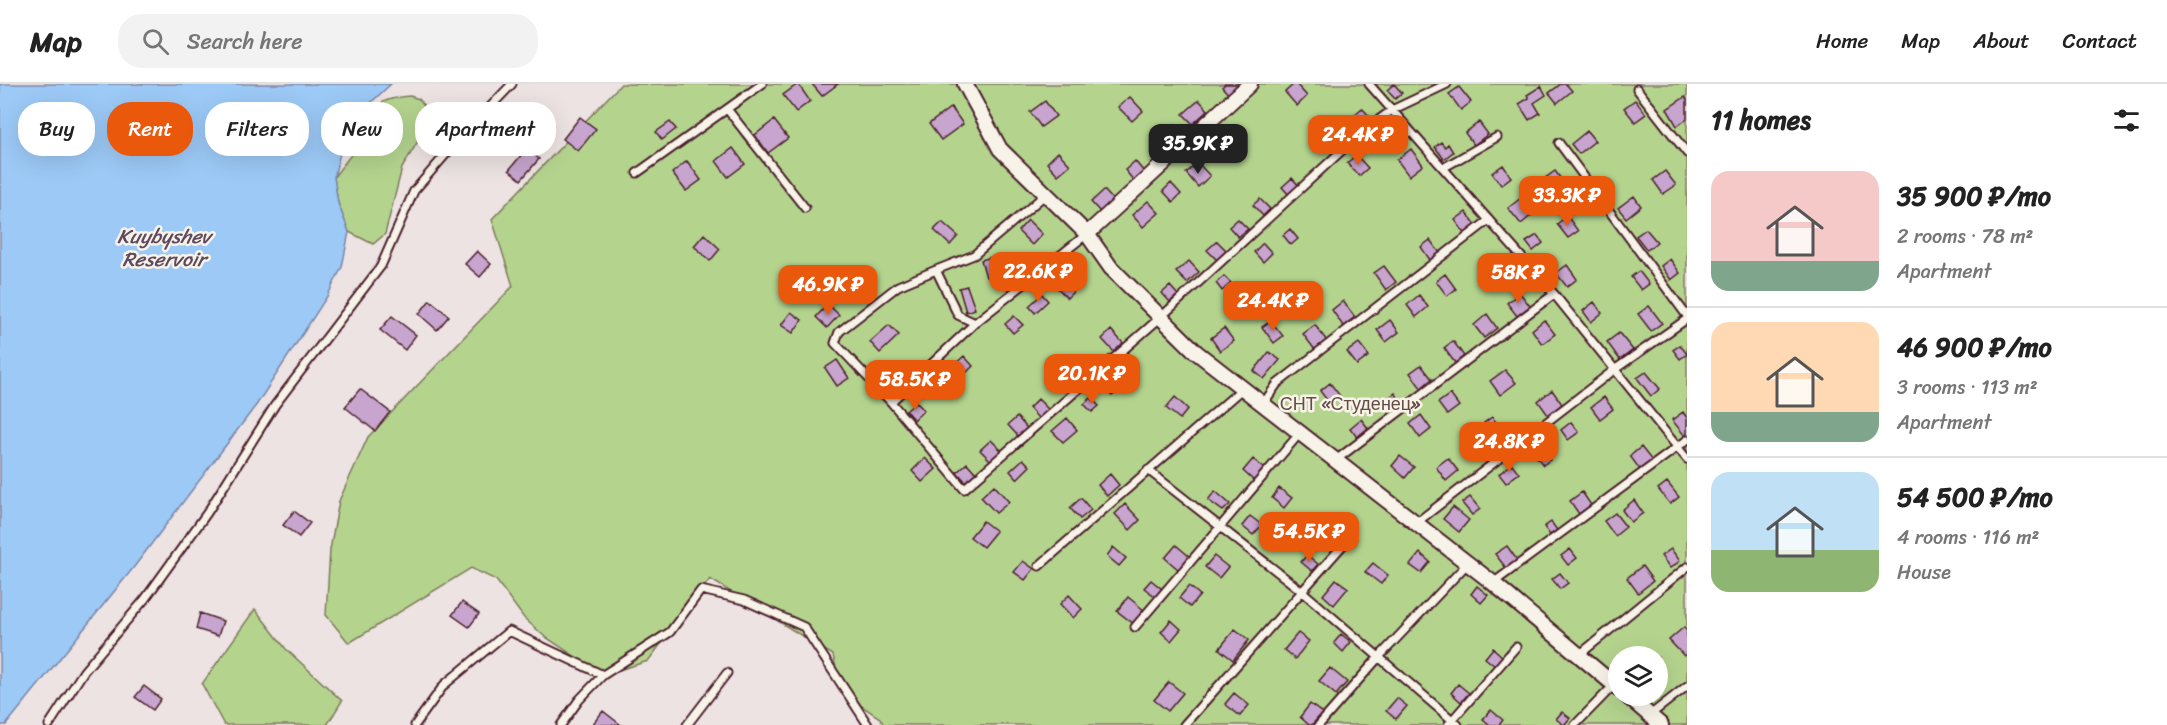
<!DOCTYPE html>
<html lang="en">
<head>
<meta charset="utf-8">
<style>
  :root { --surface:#fff; --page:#f2f2f2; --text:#222; --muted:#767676; --line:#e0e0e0; --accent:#ea580c }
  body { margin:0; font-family:Sriracha,sans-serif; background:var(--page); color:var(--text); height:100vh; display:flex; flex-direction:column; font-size:22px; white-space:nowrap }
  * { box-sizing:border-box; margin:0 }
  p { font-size:20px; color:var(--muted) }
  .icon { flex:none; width:33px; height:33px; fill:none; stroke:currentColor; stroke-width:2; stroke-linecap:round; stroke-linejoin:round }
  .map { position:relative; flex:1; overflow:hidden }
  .sheet { display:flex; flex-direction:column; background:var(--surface); width:480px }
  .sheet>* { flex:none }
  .guide { position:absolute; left:18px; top:18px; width:570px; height:54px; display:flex; gap:12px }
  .buttons { position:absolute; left:1608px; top:562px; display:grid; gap:12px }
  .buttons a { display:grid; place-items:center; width:60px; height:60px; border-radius:50%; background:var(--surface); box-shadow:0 6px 24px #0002; font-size:30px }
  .price { position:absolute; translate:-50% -51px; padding:0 14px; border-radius:12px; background:var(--accent); color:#fff; font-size:20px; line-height:39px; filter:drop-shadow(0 2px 3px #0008) }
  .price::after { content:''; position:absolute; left:50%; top:36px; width:18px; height:14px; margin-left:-9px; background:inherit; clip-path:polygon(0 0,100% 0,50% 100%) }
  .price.current { background:#222; color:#fff }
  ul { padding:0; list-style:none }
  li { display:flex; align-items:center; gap:18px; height:150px; padding:0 24px }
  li+li { border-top:2px solid var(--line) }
  li span { display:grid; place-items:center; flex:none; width:168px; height:120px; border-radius:18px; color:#555 }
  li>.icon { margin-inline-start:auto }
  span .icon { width:72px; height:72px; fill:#fffc; stroke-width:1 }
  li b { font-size:26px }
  h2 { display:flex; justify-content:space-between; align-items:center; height:72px; padding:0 24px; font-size:26px }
  .pill { padding:0 21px; border-radius:24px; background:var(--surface); box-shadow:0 6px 24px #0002; font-size:21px; line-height:54px }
  .pill.current { background:var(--accent); color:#fff }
  header { display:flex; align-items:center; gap:36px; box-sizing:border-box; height:84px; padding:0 30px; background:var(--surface); border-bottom:2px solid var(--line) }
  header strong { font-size:28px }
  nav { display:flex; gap:33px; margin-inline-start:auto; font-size:21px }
  .search { width:420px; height:54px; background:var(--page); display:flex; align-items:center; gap:15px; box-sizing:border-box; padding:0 21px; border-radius:24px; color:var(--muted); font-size:22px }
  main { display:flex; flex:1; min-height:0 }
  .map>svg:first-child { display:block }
  .green { fill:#b4d48e; stroke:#7f7a5c; stroke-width:1.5; fill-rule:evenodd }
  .water { fill:#9cc9f6; stroke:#7b85a5; stroke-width:1.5 }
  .building { fill:#c7a5ce; stroke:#4a1f2b; stroke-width:1.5 }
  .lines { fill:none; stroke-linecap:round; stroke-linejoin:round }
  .lane-casing { stroke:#4a1f2b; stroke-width:11 }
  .street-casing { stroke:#4a1f2b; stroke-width:18 }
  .lane { stroke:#f7f3e8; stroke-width:7 }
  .street { stroke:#f7f3e8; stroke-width:14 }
  .labels { text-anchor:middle; stroke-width:5; stroke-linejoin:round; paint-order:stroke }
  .park-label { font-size:18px; fill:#644c44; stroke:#f7f3e8 }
  .water-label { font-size:20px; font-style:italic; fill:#5e4a5e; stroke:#f7f3e8 }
</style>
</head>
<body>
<header>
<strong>Map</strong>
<div class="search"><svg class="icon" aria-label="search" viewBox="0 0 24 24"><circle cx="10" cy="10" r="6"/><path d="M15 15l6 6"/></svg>Search here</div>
<nav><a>Home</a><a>Map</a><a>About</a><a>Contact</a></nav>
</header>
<main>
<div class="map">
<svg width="1687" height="641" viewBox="0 0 1687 641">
  <rect width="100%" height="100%" fill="#ede3e3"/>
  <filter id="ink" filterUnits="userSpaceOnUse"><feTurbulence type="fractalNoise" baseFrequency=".0167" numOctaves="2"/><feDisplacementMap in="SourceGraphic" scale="12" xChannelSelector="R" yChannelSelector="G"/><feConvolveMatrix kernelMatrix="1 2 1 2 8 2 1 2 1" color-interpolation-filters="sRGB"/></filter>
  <g filter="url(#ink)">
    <!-- green -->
    <path class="green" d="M621 0H1687V641H884L880 634 842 609 833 571 710 495 648 577 603 591 544 552 524 534 496 496 471 484 349 559 326 531 330 466 339 417 368 353 513 202 492 135ZM1618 573H1658V612H1618Z
      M410 12 419 15 428 28 421 52 402 84 385 150 373 160 349 148 338 119 334 93C343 80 355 68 362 54 377 24 370 16 410 12Z
      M255 525 286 565 342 617 327 641H224L202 600Z"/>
    <!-- water -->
    <path class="water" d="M0 0H391L366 23 341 65 334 93 338 119 349 148 342 183 328 211 257 320 134 483 6 641H0Z"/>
    <!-- building -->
    <path class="building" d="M798 0 810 17 796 28 783 11Z
      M812 0H838L822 12Z
      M1225 0H1239L1241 2 1230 12 1222 3Z
      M1294 0H1296L1307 12 1297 22 1285 8Z
      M1394 0 1402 9 1395 15 1387 6Z
      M1561 0H1566L1572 7 1557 19 1549 9Z
      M1541 2 1546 11 1534 19 1540 29 1529 36 1519 20 1529 14 1527 11Z
      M1459 3 1471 18 1461 26 1449 10Z
      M1130 13 1143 27 1132 37 1118 23Z
      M1685 13 1687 16V35L1677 42 1667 25Z
      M1199 16 1208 26 1193 40 1183 30Z
      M1635 16 1646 30 1635 38 1624 24Z
      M1045 17 1056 32 1041 43 1030 28Z
      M951 23 963 40 941 56 929 40Z
      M1362 24 1370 33 1360 42 1352 33Z
      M580 33 596 45 578 67 563 55Z
      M774 36 788 54 768 69 755 51Z
      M670 38 676 45 662 56 656 48Z
      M1479 38 1488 50 1474 61 1465 49Z
      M1175 40 1186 51 1175 60 1165 49Z
      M1334 44 1346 58 1336 67 1323 53Z
      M1587 47 1595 57 1579 70 1571 60Z
      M1214 56 1222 66 1212 75 1203 66Z
      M1441 58 1445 63 1448 60 1453 68 1444 75 1435 63Z
      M527 64 539 75 521 96 509 86Z
      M733 64 745 80 728 93 716 77Z
      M1411 65 1423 81 1409 92 1397 76Z
      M1058 68 1070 81 1058 91 1047 79Z
      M1356 71 1368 84 1359 92 1347 79Z
      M687 77 701 96 686 107 672 89Z
      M1135 77 1144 88 1134 97 1125 86Z
      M1198 79 1210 92 1198 103 1186 89Z
      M1503 81 1511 93 1501 101 1492 89Z
      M1555 87 1567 103 1557 111 1544 95Z
      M1665 87 1676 101 1663 110 1653 96Z
      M1292 94 1300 103 1290 112 1282 103Z
      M1171 99 1181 110 1173 118 1163 107Z
      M1104 106 1115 118 1102 130 1091 118Z
      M1526 110 1538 126 1521 140 1508 124Z
      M1634 112 1641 122 1626 134 1618 124Z
      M1260 115 1270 125 1263 132 1253 121Z
      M1148 117 1159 129 1143 143 1132 131Z
      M1466 128 1477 142 1466 151 1455 136Z
      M1567 132 1578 147 1568 154 1557 140Z
      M1238 135 1248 145 1238 153 1229 143Z
      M1028 136 1042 150 1032 161 1018 147Z
      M942 138 958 152 950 161 934 146Z
      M1290 145 1298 155 1291 161 1283 151Z
      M1646 145 1657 158 1647 166 1636 152Z
      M704 150 720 165 710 177 694 162Z
      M1537 151 1543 159 1533 167 1526 158Z
      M1430 156 1440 169 1430 176 1421 163Z
      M1217 157 1227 167 1217 176 1207 166Z
      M1263 159 1272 169 1263 178 1254 168Z
      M477 167 491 180 480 193 465 180Z
      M992 173 996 190 986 193 981 176Z
      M1503 174 1511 185 1503 191 1495 180Z
      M1670 175 1680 189 1671 196 1661 182Z
      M1189 177 1199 188 1187 199 1176 188Z
      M1567 181 1577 195 1567 203 1556 189Z
      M1384 182 1396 198 1386 206 1374 189Z
      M1639 187 1649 200 1641 206 1631 193Z
      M1066 188 1079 202 1067 214 1053 199Z
      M1445 190 1456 205 1447 212 1436 197Z
      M1224 192 1231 199 1222 207 1216 199Z
      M967 202 975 225 966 228 959 204Z
      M1170 202 1178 211 1170 218 1162 209Z
      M1263 208 1270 216 1260 226 1252 217Z
      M1520 209 1530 222 1517 232 1507 219Z
      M1042 210 1048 217 1035 229 1029 222Z
      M1419 211 1428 223 1416 233 1407 221Z
      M430 216 449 232 437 246 419 230Z
      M1343 217 1355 233 1343 242 1332 226Z
      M1594 218 1602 229 1591 238 1583 227Z
      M828 220 839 231 827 244 816 233Z
      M1649 222 1662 239 1651 247 1638 230Z
      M791 228 802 236 793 249 781 241Z
      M1487 230 1497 244 1484 254 1474 241Z
      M392 232 416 251 405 266 380 246Z
      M1014 232 1023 241 1013 249 1005 240Z
      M1390 236 1399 248 1386 258 1377 246Z
      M1544 236 1555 250 1542 260 1532 246Z
      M1271 237 1283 252 1274 259 1262 243Z
      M889 241 899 251 880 269 870 258Z
      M1315 241 1327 257 1315 266 1303 250Z
      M1224 244 1234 257 1220 267 1211 254Z
      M1111 246 1123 259 1114 268 1102 255Z
      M1619 249 1633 266 1620 276 1607 258Z
      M1453 257 1464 272 1455 279 1444 264Z
      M1359 259 1369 272 1357 281 1347 268Z
      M1680 261 1687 270 1680 275 1673 266Z
      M1269 268 1280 276 1264 295 1254 287Z
      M964 272 973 282 964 291 954 281Z
      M837 276 849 294 837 302 825 284Z
      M1078 279 1089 290 1077 301 1067 289Z
      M1421 281 1432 295 1421 304 1410 289Z
      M886 284 896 291 886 306 876 299Z
      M1505 286 1516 299 1500 311 1490 297Z
      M943 287 952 297 940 308 931 297Z
      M1646 288 1660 305 1651 312 1637 294Z
      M1113 295 1121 304 1112 312 1103 303Z
      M1330 299 1340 312 1330 320 1320 307Z
      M360 305 390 328 375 347 345 323Z
      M1552 306 1562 320 1548 331 1538 317Z
      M1395 309 1404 321 1396 327 1387 315Z
      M1450 310 1459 322 1447 331 1438 319Z
      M1175 313 1188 325 1180 335 1166 324Z
      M1604 313 1613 325 1600 335 1591 323Z
      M1091 314 1099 322 1092 328 1084 320Z
      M1038 315 1049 326 1039 335 1029 324Z
      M916 318 924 326 914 336 906 327Z
      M1683 328 1687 334V350L1685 352 1672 336Z
      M1421 331 1431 345 1420 354 1410 340Z
      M1017 333 1027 344 1018 352 1008 341Z
      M1492 333 1502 346 1495 353 1484 339Z
      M1067 334 1077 346 1063 358 1052 347Z
      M1361 335 1368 344 1357 353 1350 344Z
      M1571 338 1579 348 1568 356 1561 346Z
      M991 356 1002 367 991 377 980 366Z
      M1541 363 1550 376 1543 381 1533 368Z
      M1641 363 1653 378 1641 387 1630 372Z
      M1400 372 1414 383 1405 394 1392 382Z
      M925 374 936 385 922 398 912 387Z
      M1448 374 1458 387 1446 397 1436 383Z
      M1023 375 1030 382 1017 395 1010 387Z
      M1253 375 1264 384 1254 397 1243 387Z
      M967 379 976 389 966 398 957 388Z
      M1512 380 1519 389 1506 399 1499 390Z
      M1110 390 1119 401 1107 412 1098 401Z
      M1667 398 1679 413 1670 420 1658 405Z
      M994 401 1009 418 996 429 981 413Z
      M1279 404 1292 414 1284 424 1272 414Z
      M1215 407 1230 420 1223 427 1208 416Z
      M1582 408 1591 421 1579 430 1570 417Z
      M1470 413 1480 425 1472 431 1462 419Z
      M1081 414 1091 426 1080 435 1070 424Z
      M1634 416 1643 429 1631 438 1622 426Z
      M1125 420 1140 436 1130 446 1115 430Z
      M1453 423 1469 436 1459 448 1443 435Z
      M294 427 310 439 299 453 283 441Z
      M1615 429 1626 443 1615 452 1604 437Z
      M1250 432 1262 441 1253 451 1242 442Z
      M1335 433 1349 445 1341 455 1326 443Z
      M983 437 996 447 983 463 970 453Z
      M1551 438 1557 446 1550 451 1544 443Z
      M1176 461 1190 473 1179 486 1165 474Z
      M1507 462 1517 476 1506 484 1495 470Z
      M1113 463 1126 474 1119 482 1107 472Z
      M1570 465 1577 474 1568 481 1561 472Z
      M1671 465 1680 477 1670 484 1661 472Z
      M1420 469 1430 478 1421 489 1410 481Z
      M1307 471 1318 480 1312 487 1301 478Z
      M1214 472 1228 483 1219 494 1205 483Z
      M1023 477 1034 485 1025 496 1014 488Z
      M1373 479 1388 491 1381 500 1365 488Z
      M1642 482 1653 497 1638 509 1627 494Z
      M1560 489 1568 499 1560 505 1552 495Z
      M1336 495 1348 504 1334 521 1323 511Z
      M1151 496 1162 505 1156 513 1144 504Z
      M1189 502 1200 511 1190 523 1179 514Z
      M1477 502 1488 511 1481 519 1471 510Z
      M1069 511 1082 525 1073 534 1060 520Z
      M1128 513 1145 527 1134 540 1117 527Z
      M462 518 479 530 469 543 452 531Z
      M200 529 223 537 218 552 196 545Z
      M1171 536 1181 545 1171 557 1161 548Z
      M1684 543 1687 547V569L1684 572 1669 556Z
      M1235 545 1249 556 1233 576 1219 565Z
      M1298 549 1309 557 1295 575 1284 566Z
      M1341 550 1351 558 1343 568 1334 559Z
      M1493 564 1503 573 1495 582 1485 574Z
      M1330 584 1347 598 1336 611 1319 597Z
      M1169 598 1183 609 1168 627 1154 616Z
      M1458 600 1469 609 1461 618 1451 609Z
      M144 602 161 615 153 626 135 613Z
      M1234 609 1249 621 1240 632 1225 620Z
      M1397 614 1407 622 1396 635 1386 627Z
      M1310 620 1322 629 1312 641H1309L1300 633Z
      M1491 626 1503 636 1499 641H1490L1483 635Z
      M603 627 621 641H592Z
      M1562 628 1570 634 1564 641 1556 635Z"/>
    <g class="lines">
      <!-- lane casing -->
      <g class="lane-casing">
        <path id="lane" d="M1369 0 1554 210 1687 375
          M1637 5 1687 69
          M727 25 805 124
          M1559 59 1687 232
          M1443 84 1497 53
          M637 89 762 0
          M1087 150 975 239 891 318 964 405 1161 233 1362 48 1392 26 1447 0
          M936 186 974 171 1046 110
          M891 318 835 259 839 248 898 202 936 186 958 231 975 239
          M1263 320 1277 300 1489 136
          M1336 376 1554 210
          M1148 386 1303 508 1458 641
          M1416 439 1614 286 1687 235
          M1039 482 1243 304
          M1493 499 1687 356
          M1135 543 1300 349
          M1579 571 1687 483
          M1650 631 1687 602
          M49 641 84 587 145 515 207 429 275 321 381 182 414 107 454 61 512 0
          M415 641 444 601 509 547 603 591 670 548 701 506 744 516 804 543 868 641
          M561 641 579 616 603 591
          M687 641 727 589
          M1184 641 1343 461
          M1319 641 1379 573 1468 479
          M1448 641 1516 563
          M1575 641 1614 601"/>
      </g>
      <!-- street casing -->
      <g class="street-casing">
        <path id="street" d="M965 0 1000 65 1087 150
          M1250 0 1087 150 1111 184 1196 268 1493 499 1618 604
          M1627 612 1661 641"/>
      </g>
      <!-- lane -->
      <use href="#lane" class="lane"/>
      <!-- street -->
      <use href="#street" class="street"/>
    </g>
  </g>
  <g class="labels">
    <!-- park labels -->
    <g class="park-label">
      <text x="1350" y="326">СНТ «Студенец»</text>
    </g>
    <!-- water labels -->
    <g class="water-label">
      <text x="164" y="159">Kuybyshev<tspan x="164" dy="23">Reservoir</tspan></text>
    </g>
  </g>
</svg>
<div class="buttons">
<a><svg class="icon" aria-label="layers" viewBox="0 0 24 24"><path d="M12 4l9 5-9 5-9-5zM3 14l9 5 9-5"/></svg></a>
</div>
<b class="price" style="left:1358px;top:82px">24.4K ₽</b>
<b class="price current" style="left:1198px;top:91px">35.9K ₽</b>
<b class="price" style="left:1567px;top:143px">33.3K ₽</b>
<b class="price" style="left:1038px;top:219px">22.6K ₽</b>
<b class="price" style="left:1518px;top:220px">58K ₽</b>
<b class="price" style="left:828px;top:232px">46.9K ₽</b>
<b class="price" style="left:1273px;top:248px">24.4K ₽</b>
<b class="price" style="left:1092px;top:321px">20.1K ₽</b>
<b class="price" style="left:915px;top:327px">58.5K ₽</b>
<b class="price" style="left:1509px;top:389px">24.8K ₽</b>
<b class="price" style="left:1309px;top:479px">54.5K ₽</b>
<div class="guide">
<a class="pill">Buy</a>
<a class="pill current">Rent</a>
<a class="pill">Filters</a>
<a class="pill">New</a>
<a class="pill">Apartment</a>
</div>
</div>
<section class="sheet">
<h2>11 homes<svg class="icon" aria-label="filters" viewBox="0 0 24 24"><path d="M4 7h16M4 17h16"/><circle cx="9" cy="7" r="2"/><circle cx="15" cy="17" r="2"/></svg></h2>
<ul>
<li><span style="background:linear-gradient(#f6c9c9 75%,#7fa58c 0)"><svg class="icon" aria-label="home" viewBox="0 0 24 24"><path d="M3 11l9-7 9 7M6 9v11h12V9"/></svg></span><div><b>35 900 ₽/mo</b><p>2 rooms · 78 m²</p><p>Apartment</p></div></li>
<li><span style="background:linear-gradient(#ffd9b3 75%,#7fa58c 0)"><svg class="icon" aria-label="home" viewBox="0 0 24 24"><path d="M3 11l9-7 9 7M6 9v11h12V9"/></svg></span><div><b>46 900 ₽/mo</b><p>3 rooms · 113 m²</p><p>Apartment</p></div></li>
<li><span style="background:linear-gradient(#bfe0f5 65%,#8fb573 0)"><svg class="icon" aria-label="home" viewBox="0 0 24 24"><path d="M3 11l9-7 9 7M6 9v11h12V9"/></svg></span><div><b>54 500 ₽/mo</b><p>4 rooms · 116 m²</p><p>House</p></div></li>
</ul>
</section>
</main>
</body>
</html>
